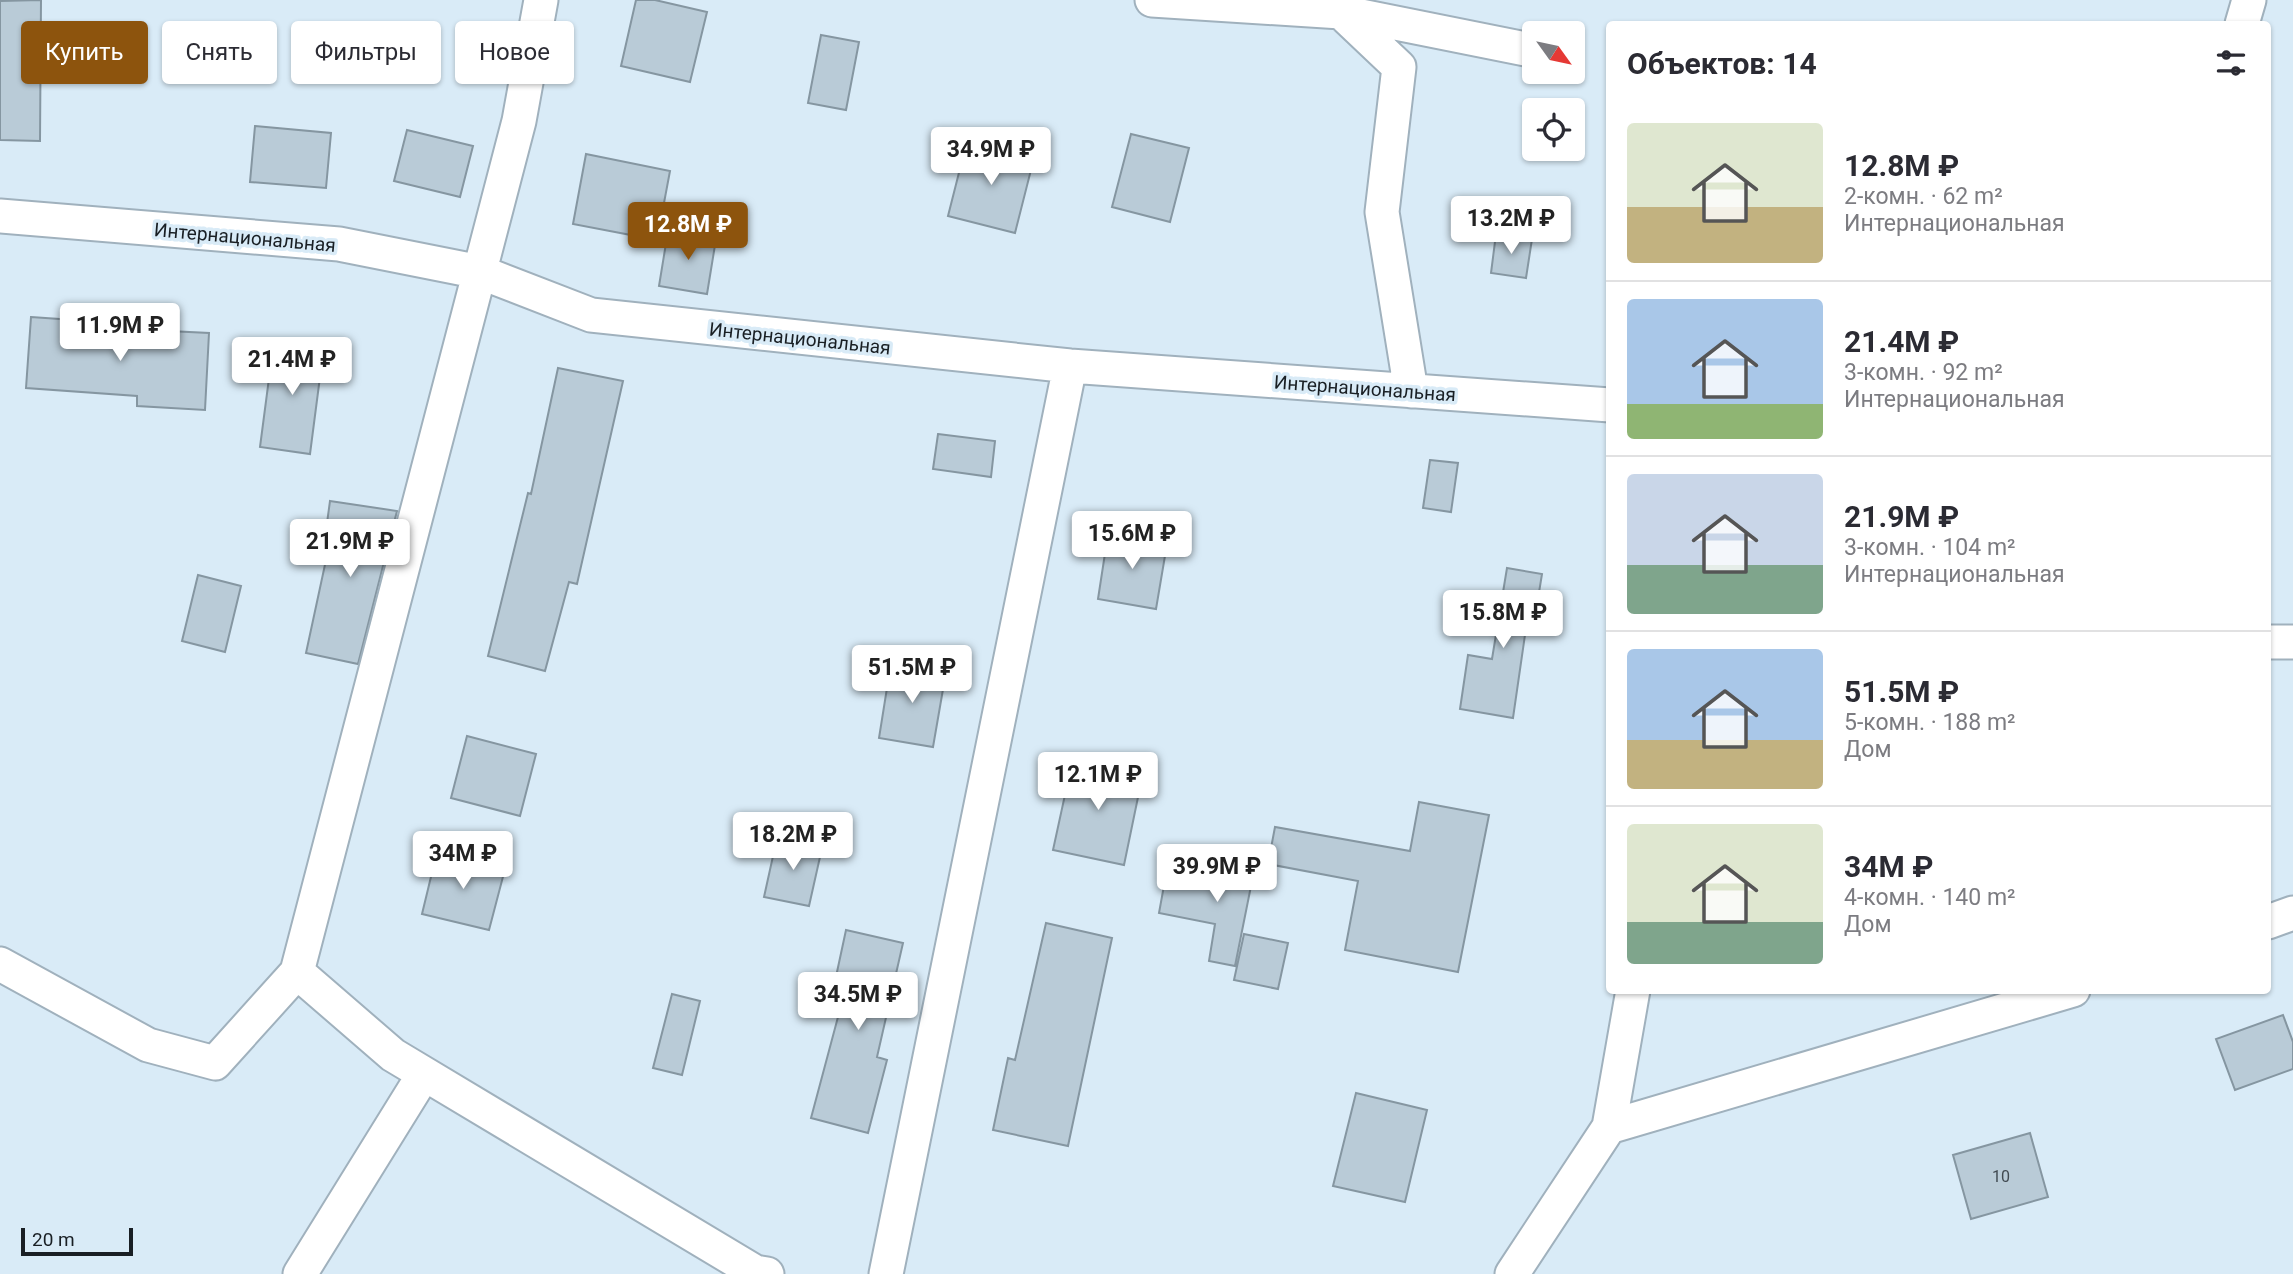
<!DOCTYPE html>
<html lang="ru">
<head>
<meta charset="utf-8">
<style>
  :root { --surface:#fff; --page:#f2f2f3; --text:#2b2b33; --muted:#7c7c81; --line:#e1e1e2; --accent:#8d540d }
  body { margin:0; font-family:Roboto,sans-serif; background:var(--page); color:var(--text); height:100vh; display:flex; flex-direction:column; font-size:26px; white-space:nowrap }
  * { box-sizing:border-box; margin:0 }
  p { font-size:23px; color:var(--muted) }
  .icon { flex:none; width:38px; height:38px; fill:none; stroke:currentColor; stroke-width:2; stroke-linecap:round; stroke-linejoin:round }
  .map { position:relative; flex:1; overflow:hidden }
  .panel { position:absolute; left:1606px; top:21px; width:665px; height:973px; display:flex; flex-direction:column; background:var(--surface); border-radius:7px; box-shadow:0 2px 5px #0004 }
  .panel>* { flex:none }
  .top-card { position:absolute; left:21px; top:21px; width:665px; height:63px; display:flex; gap:14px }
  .needle { width:46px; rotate:123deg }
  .fabs { position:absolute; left:1522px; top:21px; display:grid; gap:14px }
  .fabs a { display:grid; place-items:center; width:63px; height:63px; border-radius:7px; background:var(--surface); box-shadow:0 2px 5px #0004; font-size:35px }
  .scale { position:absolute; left:21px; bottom:18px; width:112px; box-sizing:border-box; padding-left:7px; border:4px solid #191f24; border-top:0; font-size:19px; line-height:24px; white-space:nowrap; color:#191f24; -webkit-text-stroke:5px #d9ebf7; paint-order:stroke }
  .price { position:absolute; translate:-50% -60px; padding:0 16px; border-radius:7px; background:#fff; color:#222; font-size:23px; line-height:46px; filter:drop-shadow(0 2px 4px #0008) }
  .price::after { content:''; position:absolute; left:50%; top:42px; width:21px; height:16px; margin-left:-10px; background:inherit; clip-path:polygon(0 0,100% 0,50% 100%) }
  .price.selected { background:var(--accent); color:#fff }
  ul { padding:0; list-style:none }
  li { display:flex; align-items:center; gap:21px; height:175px; padding:0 21px }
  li+li { border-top:2px solid var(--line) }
  li span { display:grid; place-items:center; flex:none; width:196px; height:140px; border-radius:7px; color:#555 }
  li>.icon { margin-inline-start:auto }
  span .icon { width:84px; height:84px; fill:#fffc; stroke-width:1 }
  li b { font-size:30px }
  h2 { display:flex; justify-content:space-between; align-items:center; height:84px; padding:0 21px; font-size:30px }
  .chip { padding:0 24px; border-radius:7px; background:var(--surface); box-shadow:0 2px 5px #0004; font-size:24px; line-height:63px }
  .chip.selected { background:var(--accent); color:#fff }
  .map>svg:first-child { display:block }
  .building { fill:#b9cbd7; stroke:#8596a1; stroke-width:2 }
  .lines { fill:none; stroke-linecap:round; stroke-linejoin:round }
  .street-casing { stroke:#a0b1bd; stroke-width:37 }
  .street { stroke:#fff; stroke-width:33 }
  .labels { text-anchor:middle; stroke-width:7; stroke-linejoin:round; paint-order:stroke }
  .number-label { font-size:16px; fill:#414a51 }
  .street-label { font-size:19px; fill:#191f24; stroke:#d9ebf7 }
</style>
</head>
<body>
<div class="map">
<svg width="2293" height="1274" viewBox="0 0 2293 1274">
  <rect width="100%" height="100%" fill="#d9ebf7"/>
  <!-- building -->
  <path class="building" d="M41 0 40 141 0 140V1Z
    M636 0H655L707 12 690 82 621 66Z
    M821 35 859 42 846 110 808 103Z
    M255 126 331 133 326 188 250 182Z
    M407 130 473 146 460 197 394 181Z
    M1131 134 1189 148 1170 222 1112 207Z
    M967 141 1034 158 1015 233 948 216Z
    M586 154 670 171 657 240 573 224Z
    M668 231 716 239 707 294 659 286Z
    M1496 234 1532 239 1526 278 1491 273Z
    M31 317 88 321V327L209 333 205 410 137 406V396L26 388Z
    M274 340 324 346 310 454 260 447Z
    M558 368 623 381 577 584 569 582 545 671 488 656 528 493 531 494Z
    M938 434 995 441 991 477 933 469Z
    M1430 460 1458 463 1451 512 1423 508Z
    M330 501 397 511 358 664 306 653 329 546 324 545Z
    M1108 534 1167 544 1156 609 1098 599Z
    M1507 568 1542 574 1534 623 1527 621 1513 718 1460 709 1468 655 1492 659Z
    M198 575 241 586 225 652 182 641Z
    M891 663 946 672 933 747 879 738Z
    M467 736 536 754 520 816 451 798Z
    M1073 758 1143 773 1124 865 1053 850Z
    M1419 802 1489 815 1458 972 1345 950 1358 881 1268 864 1275 827 1410 851Z
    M777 838 822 848 809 906 764 897Z
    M1229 846 1258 851 1235 966 1209 961 1215 924 1159 913 1165 880 1221 891Z
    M437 852 505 869 489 930 422 914Z
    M1046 923 1112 938 1068 1146 993 1130 1008 1058 1015 1060Z
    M846 930 903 943 877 1057 887 1060 868 1133 811 1118 842 1002 831 1000Z
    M1244 934 1288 943 1278 989 1234 980Z
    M672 994 700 1001 682 1075 653 1068Z
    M2283 1015 2293 1042V1069L2235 1090 2216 1039Z
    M1356 1093 1427 1110 1405 1202 1333 1186Z
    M2030 1133 2048 1197 1971 1219 1953 1155Z"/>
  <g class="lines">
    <!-- street casing -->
    <g class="street-casing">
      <path id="street" d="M1152 0 1341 12 1535 51
        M1341 0V12L1399 67 1382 212 1411 391
        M2242 24 2249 0
        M0 216 339 244 480 272 591 315 1070 366 1610 405
        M2268 642H2293
        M2268 922 2293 913
        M0 964 148 1045 215 1063 297 972 519 121 541 0
        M297 972 393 1055 755 1272 767 1274
        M1609 1127 1633 990
        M300 1274 424 1074
        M886 1274 1070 366
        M1512 1274 1609 1127 2073 990"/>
    </g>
    <!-- street -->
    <use href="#street" class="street"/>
  </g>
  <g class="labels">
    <!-- number labels -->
    <g class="number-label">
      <text x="2001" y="1182">10</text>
    </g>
    <!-- street labels -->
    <g class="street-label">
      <text transform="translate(245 237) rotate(5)" y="7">Интернациональная</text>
      <text transform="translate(800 338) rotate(6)" y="7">Интернациональная</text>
      <text transform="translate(1365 388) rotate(4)" y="7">Интернациональная</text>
    </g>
  </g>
</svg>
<div class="fabs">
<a><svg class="needle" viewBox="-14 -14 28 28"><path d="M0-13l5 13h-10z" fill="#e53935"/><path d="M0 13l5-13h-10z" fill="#7c7c81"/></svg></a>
<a><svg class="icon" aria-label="locate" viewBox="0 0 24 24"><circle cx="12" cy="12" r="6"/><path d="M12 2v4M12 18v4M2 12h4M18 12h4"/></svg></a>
</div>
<div class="scale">20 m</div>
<b class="price" style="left:991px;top:187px">34.9M ₽</b>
<b class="price" style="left:1511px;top:256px">13.2M ₽</b>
<b class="price selected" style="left:688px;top:262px">12.8M ₽</b>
<b class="price" style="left:120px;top:363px">11.9M ₽</b>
<b class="price" style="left:292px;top:397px">21.4M ₽</b>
<b class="price" style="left:1132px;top:571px">15.6M ₽</b>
<b class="price" style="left:350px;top:579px">21.9M ₽</b>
<b class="price" style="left:1503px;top:650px">15.8M ₽</b>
<b class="price" style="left:912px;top:705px">51.5M ₽</b>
<b class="price" style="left:1098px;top:812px">12.1M ₽</b>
<b class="price" style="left:793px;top:872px">18.2M ₽</b>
<b class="price" style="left:463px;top:891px">34M ₽</b>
<b class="price" style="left:1217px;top:904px">39.9M ₽</b>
<b class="price" style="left:858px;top:1032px">34.5M ₽</b>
<div class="top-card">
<a class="chip selected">Купить</a>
<a class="chip">Снять</a>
<a class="chip">Фильтры</a>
<a class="chip">Новое</a>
</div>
<section class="panel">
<h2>Объектов: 14<svg class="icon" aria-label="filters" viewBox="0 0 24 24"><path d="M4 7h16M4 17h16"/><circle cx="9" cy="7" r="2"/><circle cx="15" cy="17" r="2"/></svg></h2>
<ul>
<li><span style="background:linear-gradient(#dfe7d0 60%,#c2b280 0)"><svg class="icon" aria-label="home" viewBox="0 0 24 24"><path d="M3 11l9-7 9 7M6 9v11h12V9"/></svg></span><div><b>12.8M ₽</b><p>2-комн. · 62 m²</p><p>Интернациональная</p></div></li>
<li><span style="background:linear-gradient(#a9c7e8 75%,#8fb573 0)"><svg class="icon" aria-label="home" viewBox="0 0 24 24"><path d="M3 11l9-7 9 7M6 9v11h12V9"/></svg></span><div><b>21.4M ₽</b><p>3-комн. · 92 m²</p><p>Интернациональная</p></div></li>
<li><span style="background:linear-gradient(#c9d6e8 65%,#7fa58c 0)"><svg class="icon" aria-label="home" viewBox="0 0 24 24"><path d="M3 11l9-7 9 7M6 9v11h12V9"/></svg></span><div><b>21.9M ₽</b><p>3-комн. · 104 m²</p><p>Интернациональная</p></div></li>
<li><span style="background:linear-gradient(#a9c7e8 65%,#c2b280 0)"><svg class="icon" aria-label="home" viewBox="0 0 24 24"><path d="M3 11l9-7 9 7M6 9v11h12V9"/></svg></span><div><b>51.5M ₽</b><p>5-комн. · 188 m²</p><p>Дом</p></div></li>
<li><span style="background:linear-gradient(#dfe7d0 70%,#7fa58c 0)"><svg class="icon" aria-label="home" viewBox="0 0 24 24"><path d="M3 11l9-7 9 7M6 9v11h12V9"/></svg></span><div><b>34M ₽</b><p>4-комн. · 140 m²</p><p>Дом</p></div></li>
</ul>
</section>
</div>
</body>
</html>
